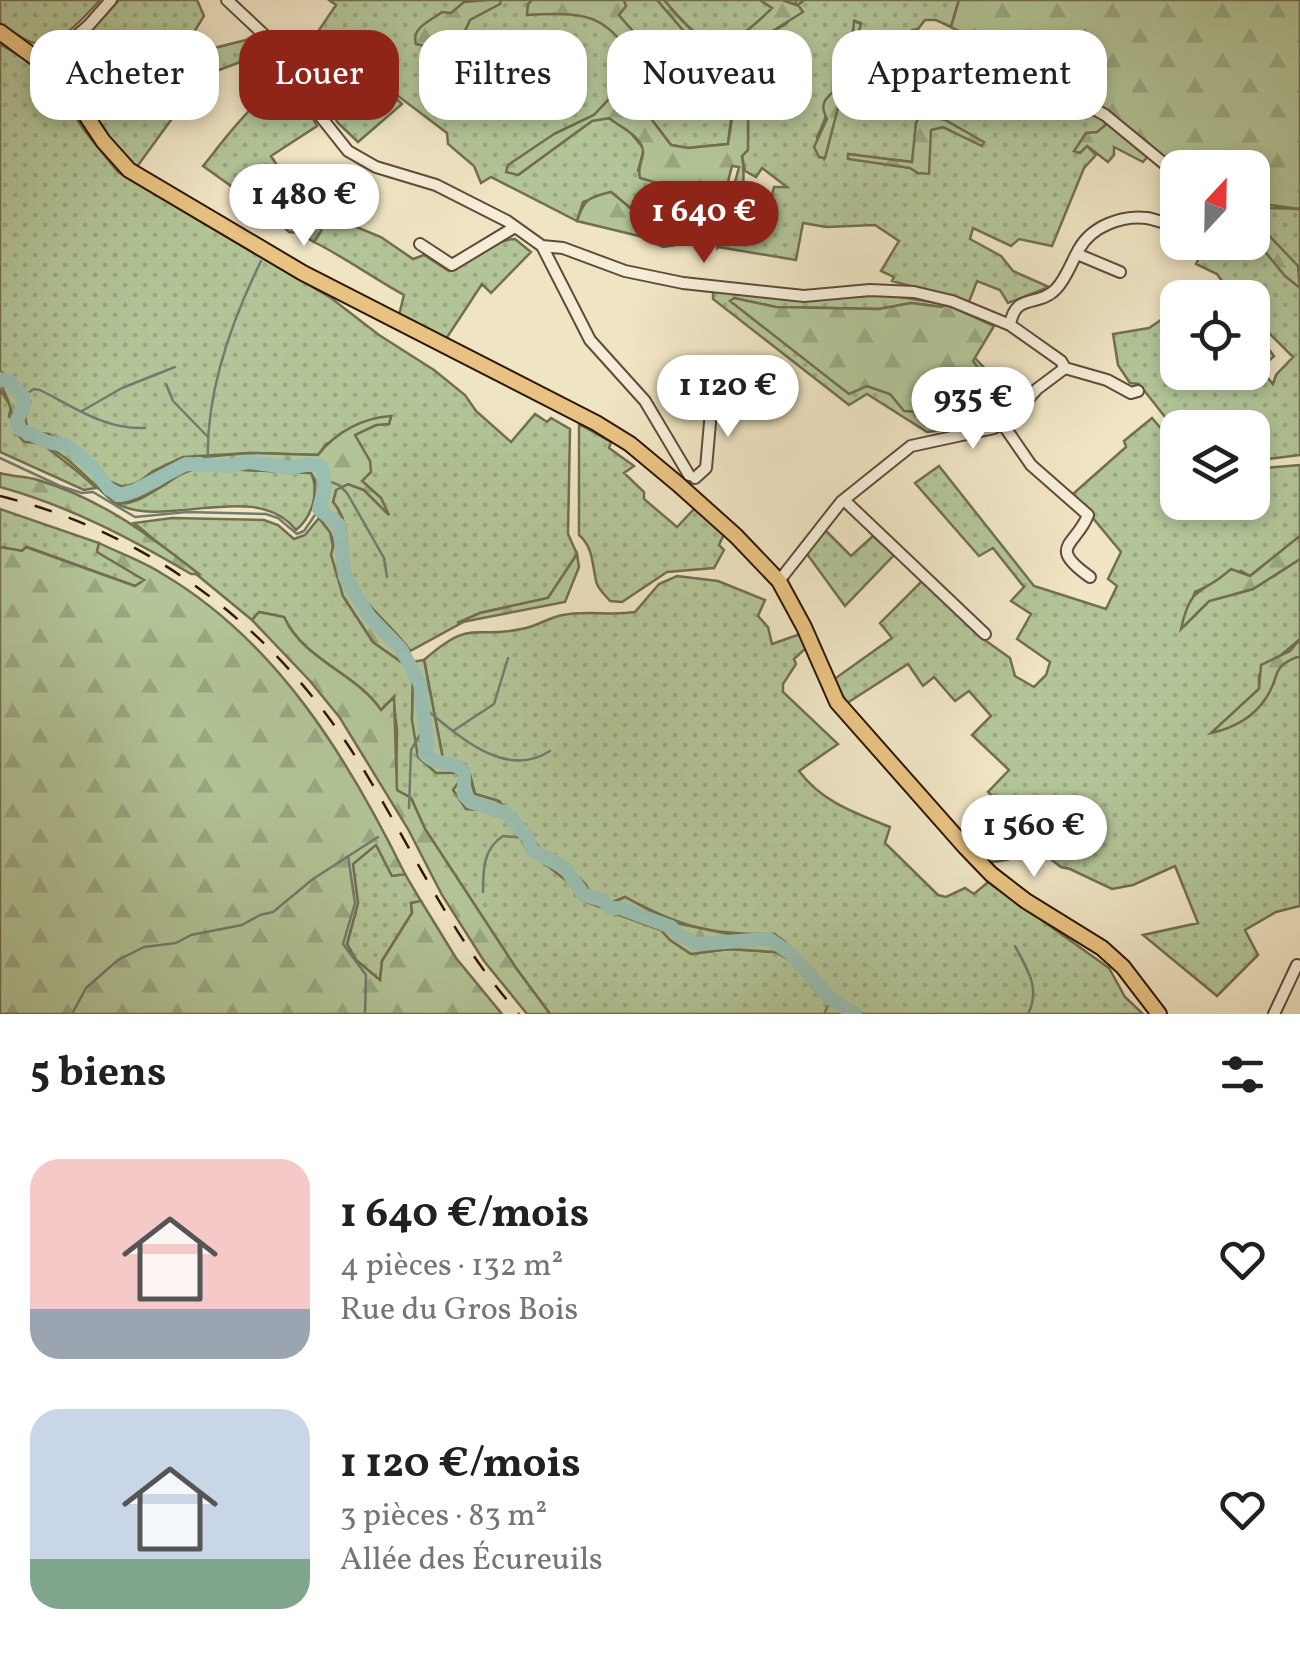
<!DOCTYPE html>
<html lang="fr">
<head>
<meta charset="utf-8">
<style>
  :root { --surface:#fff; --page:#f2f2f2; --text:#202124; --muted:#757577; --accent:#8f2418 }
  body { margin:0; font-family:Vollkorn,serif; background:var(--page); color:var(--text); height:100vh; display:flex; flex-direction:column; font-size:38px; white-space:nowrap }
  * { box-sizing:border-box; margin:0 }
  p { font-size:32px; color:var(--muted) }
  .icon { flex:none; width:55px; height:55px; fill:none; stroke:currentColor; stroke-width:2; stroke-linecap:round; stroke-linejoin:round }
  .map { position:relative; height:1014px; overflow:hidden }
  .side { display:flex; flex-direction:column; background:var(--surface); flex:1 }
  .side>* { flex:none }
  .banner { position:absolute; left:30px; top:30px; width:1240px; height:90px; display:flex; gap:20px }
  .needle { width:65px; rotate:22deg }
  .fabs { position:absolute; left:1160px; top:150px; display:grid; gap:20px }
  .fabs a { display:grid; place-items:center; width:110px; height:110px; border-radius:20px; background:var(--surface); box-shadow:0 5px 15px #0003; font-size:50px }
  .price { position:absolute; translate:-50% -85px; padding:0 22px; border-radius:35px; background:#fff; color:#222; font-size:32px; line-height:65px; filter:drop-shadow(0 2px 5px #0008) }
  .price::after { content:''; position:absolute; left:50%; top:60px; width:30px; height:22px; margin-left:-15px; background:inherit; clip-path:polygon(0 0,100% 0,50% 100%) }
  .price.selected { background:var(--accent); color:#fff }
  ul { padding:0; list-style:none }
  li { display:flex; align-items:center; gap:30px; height:250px; padding:0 30px }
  li span { display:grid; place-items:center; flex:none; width:280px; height:200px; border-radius:30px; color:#555 }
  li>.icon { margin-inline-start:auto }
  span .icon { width:120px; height:120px; fill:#fffc; stroke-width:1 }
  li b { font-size:42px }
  h2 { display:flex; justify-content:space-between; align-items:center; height:120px; padding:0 30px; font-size:42px }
  .tag { padding:0 35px; border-radius:30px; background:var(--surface); box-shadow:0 5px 15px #0003; font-size:35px; line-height:90px }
  .tag.selected { background:var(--accent); color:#fff }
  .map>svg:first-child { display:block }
  .grass { fill:url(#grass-dots); stroke:#726e50; stroke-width:2.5; fill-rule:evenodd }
  .forest { fill:url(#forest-firs); stroke:#726e50; stroke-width:2.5 }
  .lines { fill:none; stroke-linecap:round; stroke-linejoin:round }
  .stream { stroke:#707c6e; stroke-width:2.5 }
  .river { stroke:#9abfb2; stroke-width:14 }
  .minor-casing { stroke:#604b38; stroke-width:14 }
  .major-casing { stroke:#301809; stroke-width:18 }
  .minor { stroke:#f5edd8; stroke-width:10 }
  .major { stroke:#e8c282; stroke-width:14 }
  .rail { stroke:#301809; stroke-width:2.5; stroke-dasharray:18 18; stroke-linecap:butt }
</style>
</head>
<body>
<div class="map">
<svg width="1300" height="1014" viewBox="0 0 1300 1014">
  <defs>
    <pattern id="grass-dots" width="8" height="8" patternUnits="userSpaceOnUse" patternTransform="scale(2.5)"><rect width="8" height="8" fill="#b3c598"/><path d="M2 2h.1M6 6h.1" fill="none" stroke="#9aa882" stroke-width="1.8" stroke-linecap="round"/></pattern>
    <pattern id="forest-firs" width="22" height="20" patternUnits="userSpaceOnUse" patternTransform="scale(2.5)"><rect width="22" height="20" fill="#b3c598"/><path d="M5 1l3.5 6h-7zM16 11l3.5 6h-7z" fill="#9aa882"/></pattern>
  </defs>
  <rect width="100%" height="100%" fill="#efe4c3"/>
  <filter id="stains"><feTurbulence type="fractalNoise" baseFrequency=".002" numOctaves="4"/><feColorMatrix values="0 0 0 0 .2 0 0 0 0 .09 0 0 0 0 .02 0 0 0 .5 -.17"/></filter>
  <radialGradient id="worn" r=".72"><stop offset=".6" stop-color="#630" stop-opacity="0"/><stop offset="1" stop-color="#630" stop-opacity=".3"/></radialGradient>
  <!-- grass -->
  <path class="grass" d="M0 0H100C86 15 58 49 35 43 23 41 10 29 0 23Z
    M119 0H197L204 16 183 50 186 55 246 40 257 33 275 49 203 76 136 168 114 145 64 69V61Z
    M329 0H657L728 78 734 93 728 144 688 148 671 145 649 116 635 109 617 88H609V99L594 115 554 134 518 175 592 121 609 118 630 132 644 149 638 171 661 184 665 190C660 204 646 207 634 211L611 192 583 202 577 221 491 177 481 183 474 166 448 144 447 133 398 96 390 82 378 81 402 104 358 142 338 123 307 77 320 83 330 79 343 52 315 36 336 5Z
    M664 0H760L773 8C722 57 709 53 664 0Z
    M782 0H796L798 5 804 0H959L951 27 936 20H925L918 29 912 30 911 43 920 45 927 66 960 73 965 61 989 76 1003 62C1025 74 1042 92 1063 104 1069 108 1080 107 1087 110 1094 112 1101 118 1108 123L1086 145 1096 155 1084 168 1052 246 1019 239 1011 246 973 228 970 239 1001 256 1013 271 1049 287 1008 303 1000 290 977 281 969 302 892 281 894 277 881 271 899 241 875 225 826 227 803 223 796 260 718 247C734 231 741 212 740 190 751 195 760 199 772 195L774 187H787L762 168 756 177 745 171 742 156 748 140V85L742 69 750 45 787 23 797 5ZM855 21 861 23 824 158 817 137C826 121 828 107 833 91 840 67 851 45 855 21ZM945 120 981 145 943 127 930 130 918 173 910 168 848 155 913 162 916 123Z
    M0 44 35 65 56 86 84 130 118 172 331 298 379 335 434 370 465 395 476 411 511 442 535 414 547 422 551 418 570 429 568 534 577 554 548 598 480 613 410 651C393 626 362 605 351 577 340 549 355 529 333 502L336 489 348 484 364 490 386 512 381 498 362 481 355 434 376 425 389 424 391 417 326 444 318 455 250 453 183 457 153 471 135 485 122 487 108 480 94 463 49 434 28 432 25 419 30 402 24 390 0 371Z
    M293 84 317 126 271 156 289 184 266 211 203 166C223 142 260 87 293 84Z
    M298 187 335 202 332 217 381 237 413 259 424 255 449 271C471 261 491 240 515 239L531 252 491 293 482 284 446 339 399 315 404 295C373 278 346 258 314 242L321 231 303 207Z
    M1253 202 1269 208 1300 209V270L1262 228Z
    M1253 237 1300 288V455L1253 461 1252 428H1178L1177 432 1139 384 1130 383 1118 365 1113 334 1149 328 1177 309 1178 372H1252L1253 329 1274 356 1260 369 1273 384 1276 375 1293 357 1253 317 1252 298 1234 297 1217 274 1196 264 1200 256 1186 243 1252 242Z
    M713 291 804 299 887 295 946 304 942 307 911 303 879 309 776 307 734 298 867 386 890 394 975 358 1016 402 997 419 968 427 927 432 867 394 849 405 713 299Z
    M0 389 11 407 9 416C37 443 68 461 96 488L84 490 0 452Z
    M1152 418 1177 447 1178 502H1252L1253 469 1300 465V536L1250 576 1241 571 1195 592 1183 627 1209 601 1253 589 1300 559V639C1285 653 1273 659 1259 675V689L1220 725 1274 683 1275 670 1285 661 1300 656V906L1276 912 1245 930 1258 955 1217 996 1143 935 1198 923 1175 866 1133 885 1112 889 1070 869 1061 867 1030 843C1017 859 1009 861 989 862L983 857 1018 821 988 792 1009 770 972 735 991 716 969 691 955 701 934 677 923 686 908 664 847 703 833 680 892 638 880 623 922 581 982 638 1010 658 1015 676 1034 687 1046 675 1050 662 1017 639 1031 614 1011 601 1024 587 993 548 979 556 915 483 939 466 1034 586 1106 609 1117 586 1108 579 1121 552 1073 494 1126 447 1124 441Z
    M579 424 611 442 609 448 634 466 624 473 644 492V499L677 527 695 508 724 534 719 545 724 550 714 568 667 572 622 602 610 601C605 595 597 588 596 581 592 563 593 547 579 535Z
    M203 468 311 473C320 492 312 517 296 530 255 478 165 531 115 503 147 508 170 470 203 468Z
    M0 509 99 543 97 552 145 580 135 586 27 547 22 551 0 547Z
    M172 518 264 520 278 525 294 539 305 535 319 518 330 532 343 596 373 642 404 664 413 679 412 720 447 770 457 772 466 808 494 811 506 818 516 828 526 849 572 885 584 901 661 930 670 940 691 954 729 949 775 952 792 961 815 990 850 1014H550L516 968 425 829 411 798 396 790 397 730 393 698 381 710C355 672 305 661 284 617L260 612 252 620 134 523Z
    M823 528 851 556 873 536 894 555 845 606 807 554Z
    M677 576 718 581 765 600 758 616 768 627 772 644 800 634 806 648 794 659 796 664 783 684V692L838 744 799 771C822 802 855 813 890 827L885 843 938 895 946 897 965 888 974 894 988 882 1109 968 1125 997 1143 1014H863L833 995 812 969 774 934C710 935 681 927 625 897L611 903 605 895 590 894 586 885 563 861 547 856 499 801 475 794 470 774 443 759 424 660C474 616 473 641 526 628 539 625 550 617 563 615 586 610 611 616 635 612L659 584Z
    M376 844 392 876 405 874 421 901 411 903 412 913 382 961 380 981 356 960 347 944 358 903 352 864Z"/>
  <!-- forest -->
  <path class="forest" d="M489 0H501L500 4 470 20 460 42 429 47 416 44C411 27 431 21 442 12L451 13 464 2Z
    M532 0H624L626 6 619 15C633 33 659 54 655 79L650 78C606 21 604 10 527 15L528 4Z
    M657 0H664C708 53 722 58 772 8L760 0H782L796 5V0H804L798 5 803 12 750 45 742 69 748 85V150L742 156C747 185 739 226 718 247L739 167 732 166 710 252 699 245 680 239 675 245 663 247 639 236 577 221C584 199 589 197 611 192L634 211C646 207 660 204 665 191L661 184 640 178C637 167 642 164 643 153 644 137 620 127 609 118L592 121 518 175 506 172 508 165 554 134 594 115 609 99 608 88H616L635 109 649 116 671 145 688 148 728 144C732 116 741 89 718 69L714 75 688 76 687 66 700 50Z
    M959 0H1300V209L1254 203 1262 228 1298 266 1300 288 1285 276 1253 237 1252 168H1178L1177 172 1107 112 1041 72 951 27Z
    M854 21 861 24C848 68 837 112 825 158L819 157 814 147 827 119C821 107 822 101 833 92 832 71 838 51 853 36Z
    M920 115 945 120 984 142 982 146 943 127 931 130 929 174 918 173 910 168 848 159V154L912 162 916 123Z
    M1108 123 1149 155 1143 162 1114 147V155L1108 162 1087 146 1080 153 1074 151 1086 133 1097 132Z
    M289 185 298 187 303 207 319 220 321 231 314 242 299 233 289 232 266 211Z
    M734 298 776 307 879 309 911 303 942 307 946 304 994 326 973 361 992 387C958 418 947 414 904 411L890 394 867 386 849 394 730 301Z
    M0 371 24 390 21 399 28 432C44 434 60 436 74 445 90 456 102 483 121 486 138 489 168 458 194 457 187 475 135 506 115 503 89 483 59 440 24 442 9 425 15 421 9 403 4 390 0 386 0 371Z
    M391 416 389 424 376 425 355 435 370 461 371 472 362 481 381 498 389 515 364 490 348 484 336 490 333 502C355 529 340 549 351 577 362 605 393 626 410 651L405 663 424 660 443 759 465 764 475 794 499 801 494 811 466 809 453 790 460 780 457 773H436L418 757 412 720 413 679 404 664 373 642 343 596 331 555 334 543 330 532 319 518 314 504 315 480 311 473 203 468V457L250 453 318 455C336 432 362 418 391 416Z
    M0 473C13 477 26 476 38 480 101 499 148 534 199 574H191C130 538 69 506 0 487Z
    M1300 536V559L1253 589 1209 601 1181 629C1191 583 1201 596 1231 569L1250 576Z
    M99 543C119 553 142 561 161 573 276 640 348 758 405 874L392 876 376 845 353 864 358 903 347 944 356 960 380 980 382 961 412 913 411 903 421 901 456 958 502 1014H0V547L22 551 26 547 135 586 144 580 97 552Z
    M577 554 579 567 565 602 457 623 480 613 548 598Z
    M259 612 284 617C304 661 355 672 381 710L394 697 397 790 411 798 425 829 516 968 550 1014H527L484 961 442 895 408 829 340 718 310 681 252 620Z
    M1300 639V656C1269 667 1281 676 1266 698 1253 718 1234 728 1211 733L1259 689 1261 665 1290 651Z
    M625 897 671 922 733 935 774 934 785 942 775 952 729 949 691 954 670 940 661 930 608 911 611 903Z"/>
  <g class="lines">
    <!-- stream -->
    <path class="stream" d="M166 384 173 401 207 436
      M23 396 34 389 40 390C74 407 106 430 145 428
      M82 411 122 388 175 367
      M0 458 60 486 82 493 93 492 135 517 187 512 266 514 278 518 297 534 304 531 319 509
      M208 464C205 394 230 324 261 261
      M326 480 339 485 347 493 384 558 387 577
      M423 707C456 733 504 781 550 751
      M453 731 494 704 508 658
      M409 808 411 750 425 726
      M348 856 355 903 343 944 366 975 365 1014
      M483 892C483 870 483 849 503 836L528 838
      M1015 946C1027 969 1041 988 1028 1014
      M72 1014 86 988 118 960 144 947 176 943 191 935 242 925 260 915 273 912 313 879 378 837
      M824 1014 831 999"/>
    <!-- river -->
    <path class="river" d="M0 379 10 382 23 396 24 406 17 420 20 429 47 442 66 445 93 467 109 489 120 495 134 491 186 464 229 466 249 462 291 468 311 464 322 467 325 487 319 509 339 525 345 577 369 616 401 649 420 684 427 742 425 754C438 768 452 758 464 772V795L471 802 506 813 528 838 532 850 565 868 584 895 602 900 611 908H620L671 927 679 935 698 944 769 939 790 953 831 999 855 1014"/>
    <!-- minor casing -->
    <g class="minor-casing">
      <path id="minor" d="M227 0 290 59 317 112 348 151 376 167 436 185 507 221 542 246 590 340 645 401 689 475
        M976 44 1105 115 1172 170 1178 179
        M46 63 89 25 111 0
        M420 244 452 265 515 227
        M542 246 563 248 625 271 683 283 804 296 870 290 914 292 952 301 1010 325 1061 361 1065 368 1037 389 1011 418 994 428 911 446 841 502 779 581
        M1077 254 1120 272
        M1010 325C1015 292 1038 308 1056 289 1066 279 1072 261 1079 249 1092 226 1122 215 1147 218 1158 220 1167 225 1178 225
        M1065 368 1107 380 1131 393 1138 391
        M1002 423 1031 465 1088 515C1076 546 1046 546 1090 577
        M695 478 706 468 711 411C729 392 745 386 770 394
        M844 500 985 634
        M1274 1014 1297 965"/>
    </g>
    <!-- major casing -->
    <g class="major-casing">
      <path id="major" d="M0 32 60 76 103 141 129 170 303 273 596 423 630 444 678 484 736 536 779 581 804 627 837 702 966 848 991 874 1026 901 1102 948 1123 967 1159 1014"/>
    </g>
    <!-- minor -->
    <use href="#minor" class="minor"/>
    <!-- major -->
    <use href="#major" class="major"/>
    <!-- rail -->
    <path class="rail" d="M0 496C157 535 282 634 365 772 415 854 454 941 519 1014"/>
  </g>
  <rect width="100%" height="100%" filter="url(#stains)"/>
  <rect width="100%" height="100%" fill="url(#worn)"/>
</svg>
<div class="fabs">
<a><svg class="needle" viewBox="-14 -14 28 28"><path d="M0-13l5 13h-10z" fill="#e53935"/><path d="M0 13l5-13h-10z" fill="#757577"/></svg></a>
<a><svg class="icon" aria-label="locate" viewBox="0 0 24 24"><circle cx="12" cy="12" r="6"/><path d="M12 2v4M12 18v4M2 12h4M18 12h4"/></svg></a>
<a><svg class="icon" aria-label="layers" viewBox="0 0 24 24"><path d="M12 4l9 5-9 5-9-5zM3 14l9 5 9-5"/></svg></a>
</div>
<b class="price" style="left:304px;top:249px">1 480 €</b>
<b class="price selected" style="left:704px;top:266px">1 640 €</b>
<b class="price" style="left:728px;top:440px">1 120 €</b>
<b class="price" style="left:973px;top:452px">935 €</b>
<b class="price" style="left:1034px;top:880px">1 560 €</b>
<div class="banner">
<a class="tag">Acheter</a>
<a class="tag selected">Louer</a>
<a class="tag">Filtres</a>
<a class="tag">Nouveau</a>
<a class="tag">Appartement</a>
</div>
</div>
<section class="side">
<h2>5 biens<svg class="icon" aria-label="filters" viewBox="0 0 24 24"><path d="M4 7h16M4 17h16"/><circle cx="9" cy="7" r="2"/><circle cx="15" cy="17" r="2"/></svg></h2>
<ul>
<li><span style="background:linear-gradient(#f6c9c9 75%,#9aa5b1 0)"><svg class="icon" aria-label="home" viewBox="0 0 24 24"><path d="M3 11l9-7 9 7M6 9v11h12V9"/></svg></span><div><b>1 640 €/mois</b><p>4 pièces · 132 m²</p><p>Rue du Gros Bois</p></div><svg class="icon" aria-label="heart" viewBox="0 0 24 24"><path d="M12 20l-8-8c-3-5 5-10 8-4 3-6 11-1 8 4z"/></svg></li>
<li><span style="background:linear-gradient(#c9d6e8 75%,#7fa58c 0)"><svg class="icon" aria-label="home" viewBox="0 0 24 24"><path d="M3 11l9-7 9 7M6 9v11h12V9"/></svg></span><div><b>1 120 €/mois</b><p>3 pièces · 83 m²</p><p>Allée des Écureuils</p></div><svg class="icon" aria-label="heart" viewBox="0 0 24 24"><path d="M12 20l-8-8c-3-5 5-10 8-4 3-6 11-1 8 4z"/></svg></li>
</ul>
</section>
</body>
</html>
